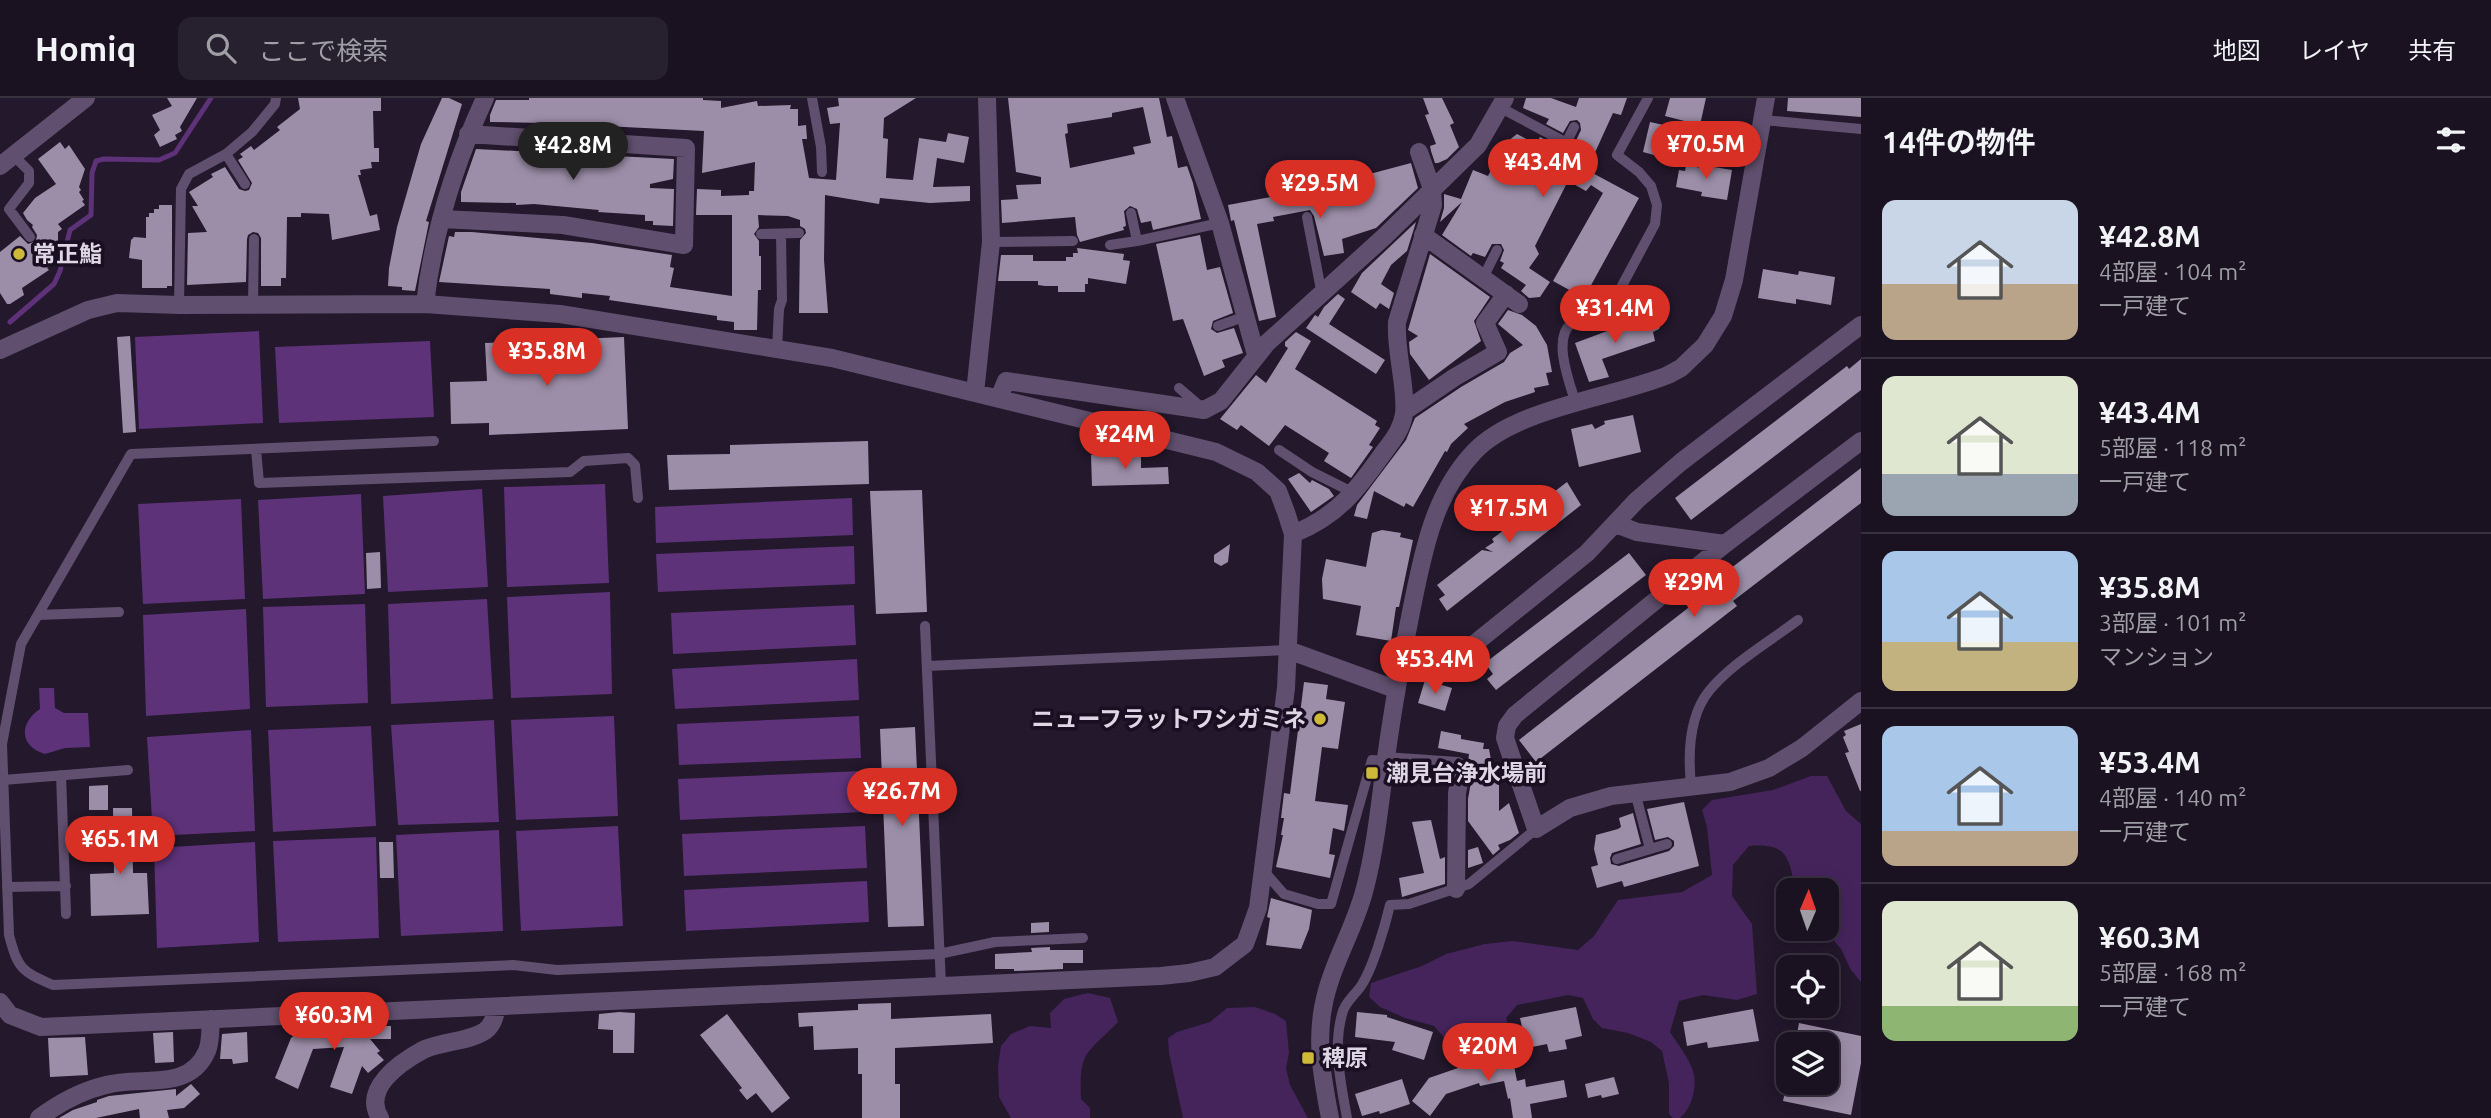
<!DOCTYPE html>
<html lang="ja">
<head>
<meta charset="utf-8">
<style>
  :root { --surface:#1a1221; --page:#27202e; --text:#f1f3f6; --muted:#9f9ea5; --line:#38323f; --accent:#d93025 }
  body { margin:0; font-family:Ubuntu,"Noto Sans JP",sans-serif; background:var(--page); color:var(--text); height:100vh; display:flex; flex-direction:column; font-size:26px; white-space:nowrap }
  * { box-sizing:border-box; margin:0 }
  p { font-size:23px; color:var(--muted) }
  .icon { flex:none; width:38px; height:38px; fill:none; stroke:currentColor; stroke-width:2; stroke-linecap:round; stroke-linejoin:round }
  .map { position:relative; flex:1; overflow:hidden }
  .panel { display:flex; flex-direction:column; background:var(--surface); width:630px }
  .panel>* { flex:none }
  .needle { width:46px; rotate:2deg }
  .buttons { position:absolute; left:1776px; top:780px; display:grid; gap:14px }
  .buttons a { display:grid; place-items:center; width:63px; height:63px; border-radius:14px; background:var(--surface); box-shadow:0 4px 18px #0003,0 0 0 2px var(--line); font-size:35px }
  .price { position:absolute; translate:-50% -60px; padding:0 16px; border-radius:24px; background:var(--accent); color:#fff; font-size:23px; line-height:46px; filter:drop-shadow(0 2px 4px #0008) }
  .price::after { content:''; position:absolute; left:50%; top:42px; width:21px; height:16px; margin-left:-10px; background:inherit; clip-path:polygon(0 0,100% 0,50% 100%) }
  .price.selected { background:#222; color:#fff }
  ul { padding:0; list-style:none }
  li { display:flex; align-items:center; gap:21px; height:175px; padding:0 21px }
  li+li { border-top:2px solid var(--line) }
  li span { display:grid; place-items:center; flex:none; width:196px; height:140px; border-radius:14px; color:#555 }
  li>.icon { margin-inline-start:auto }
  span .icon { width:84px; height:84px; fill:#fffc; stroke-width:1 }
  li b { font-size:30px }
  h2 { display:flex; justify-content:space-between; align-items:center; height:84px; padding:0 21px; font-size:30px }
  header { display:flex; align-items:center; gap:42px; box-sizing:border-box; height:98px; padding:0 35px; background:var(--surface); border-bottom:2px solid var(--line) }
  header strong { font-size:33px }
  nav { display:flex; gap:38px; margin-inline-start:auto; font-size:24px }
  .search { width:490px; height:63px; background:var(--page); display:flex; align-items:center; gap:18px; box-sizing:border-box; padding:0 24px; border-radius:14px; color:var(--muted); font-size:26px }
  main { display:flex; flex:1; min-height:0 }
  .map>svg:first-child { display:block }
  .green { fill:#45245c }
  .water { fill:#5d3279 }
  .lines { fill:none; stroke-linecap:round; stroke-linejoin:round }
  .stream { stroke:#5d3279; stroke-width:5 }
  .building { fill:#9c8ea8; fill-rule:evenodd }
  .service { stroke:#604f6e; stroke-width:10 }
  .minor { stroke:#604f6e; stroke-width:18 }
  .tertiary { stroke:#604f6e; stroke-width:18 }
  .poi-dot { fill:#ceb938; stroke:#1a0f22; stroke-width:2.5 }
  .labels { text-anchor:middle; stroke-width:7; stroke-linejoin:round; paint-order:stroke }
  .poi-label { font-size:23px; font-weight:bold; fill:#ded6e4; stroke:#1a0f22; text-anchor:start }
</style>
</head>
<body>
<header>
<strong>Homiq</strong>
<div class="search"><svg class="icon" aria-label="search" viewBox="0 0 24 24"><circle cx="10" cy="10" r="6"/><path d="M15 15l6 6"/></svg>ここで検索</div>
<nav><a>地図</a><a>レイヤ</a><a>共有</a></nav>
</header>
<main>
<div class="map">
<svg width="1861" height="1020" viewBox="0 0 1861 1020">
  <rect width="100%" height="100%" fill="#23182c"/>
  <!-- green -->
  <path class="green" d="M1811 678H1827L1846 713 1861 726V884L1851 872 1841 851 1824 831H1827V793H1796C1788 758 1788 745 1749 748L1733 767 1732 798 1752 826 1757 896 1737 902 1703 897 1679 903 1670 934C1677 945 1686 956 1691 968 1699 984 1693 1009 1680 1020H1673L1669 1016V985L1662 953 1651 944 1628 935 1602 930 1593 921 1583 900 1568 897 1517 907 1506 920 1511 936C1491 945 1471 949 1450 946L1434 928 1405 920 1380 909 1369 899 1371 885 1422 868 1446 856 1485 846 1513 843 1578 852 1594 838 1618 802 1682 794 1712 777 1707 729 1702 712 1712 702 1773 692Z
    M1088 895 1110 900 1118 924C1086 957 1079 952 1081 1001L1090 1010V1020H1011L999 999 998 968 1001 948 1011 936 1030 928 1051 930 1050 915 1064 901Z
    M1255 909 1275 916 1286 923 1289 955 1286 970 1290 987 1308 1020H1183L1169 955 1168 940 1177 934 1210 924 1227 910Z"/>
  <!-- water -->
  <path class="water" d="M259 233 263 325 139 331 135 239Z
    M430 243 434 319 279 325 275 249Z
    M605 386 609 485 507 489 504 389Z
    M482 391 488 489 388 494 383 398Z
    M361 396 365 496 263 501 258 402Z
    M852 400 853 437 656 445 655 409Z
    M241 401 245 501 143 506 138 406Z
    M854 448 855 486 658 494 656 456Z
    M610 494 612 596 511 600 507 499Z
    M487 501 493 601 391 606 388 506Z
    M365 506 368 605 266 609 263 509Z
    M854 507 856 547 673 556 671 515Z
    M246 511 250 611 146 618 143 517Z
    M857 561 859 602 675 611 672 571Z
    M39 590H54L55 610 64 615H88L90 649 65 650 45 656C19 648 19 625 40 611Z
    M614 618 618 718 516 722 511 622Z
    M859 618 861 660 679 667 677 626Z
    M494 622 499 724 398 727 391 627Z
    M371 628 376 728 273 734 268 632Z
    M251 632 255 733 153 738 147 639Z
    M862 673 864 714 680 722 678 681Z
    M618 728 623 828 521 833 516 733Z
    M865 728 867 770 684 778 682 736Z
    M499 732 503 833 401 838 396 737Z
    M376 739 379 840 278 844 273 743Z
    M255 744 259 844 157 850 154 750Z
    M867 783 869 824 686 833 684 792Z"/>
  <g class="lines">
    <!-- stream -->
    <path class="stream" d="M10 224 54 186 60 173 70 132 91 117 92 75 96 63 104 61 159 62 175 55 211 0"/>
  </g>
  <!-- building -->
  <path class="building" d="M167 0H197L180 29 182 33 175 37 177 41 160 49 154 37 160 32 152 17 172 8Z
    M298 0H381V13H373L374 50H379V64H371L372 70 360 72 361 77H358L370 118 377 116 380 132 332 142 329 116 301 115V119H287L286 180H281V188H261V140L258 135 253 134 248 137 247 141 246 184 187 187 188 135 207 134 192 108H198L189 94 213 79 211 76 225 69 239 91 245 93 249 92 252 85 238 62 243 59 240 56 251 48 254 52 280 32 277 29 300 11Z
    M442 0H449L462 6 426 123 429 124 415 193 402 192V189L388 188 389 170 397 129 421 46Z
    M529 0H703V2L721 3V10L757 3 758 8 791 7 790 11H798V28L806 27 807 41H802L809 80 836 82 840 25 830 26 827 10 839 8 838 0H916L884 20 883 40 888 41 886 80 913 82 919 40 946 44 948 35 969 39 964 65 937 60 933 89 970 88V103L930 105 880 100 879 106 825 97 824 162 828 215H799L800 142 806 135 805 131 800 128V122L788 118 758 117 759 129 754 136 759 143V158H761V192H758L757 232H734V224L717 222V218L609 202 610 198 582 195V200L550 196V191L439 184 449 138 454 139 455 134H472L592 145 672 157 670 169 674 170 670 189 732 198V117H696L697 91 721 92V98L749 97V93H754L755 64 702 75 704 33 544 25 490 24V17L496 2H529Z
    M1008 0H1159L1167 39 1172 38 1178 70 1187 68 1193 85 1201 121 1153 132 1151 123 1141 125 1137 111 1130 108 1124 113 1126 128 1123 129 1124 132 1080 144 1077 137 1075 119 1002 125 1001 102 1018 101 1016 87 1041 86V79L1016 74ZM1143 9 1151 45 1133 49 1135 56 1070 70 1065 36 1068 35 1067 26 1112 19V15Z
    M1423 0H1442L1454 25 1450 27 1459 49 1447 61 1438 65H1435L1431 53 1430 48 1436 46 1425 17 1429 16Z
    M1526 0H1551L1576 9 1579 0H1627L1621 17 1613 15 1587 72 1639 100 1584 200 1553 183 1603 95 1591 87 1586 93 1568 83 1535 148 1539 156 1529 170 1550 184 1540 199 1529 200 1521 193 1526 187 1501 170 1504 165 1500 163 1504 152 1501 146H1492L1485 159 1473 155 1471 158 1442 137 1462 104 1440 124 1444 110V96L1461 101 1473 72 1488 78 1503 47 1517 36 1536 46 1540 39 1557 48 1552 57 1553 64 1559 67 1566 63 1581 32 1580 25 1577 22 1570 23 1563 35 1546 26 1549 21 1523 10Z
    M1670 0H1706L1700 27 1665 18Z
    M1788 0H1861V19L1787 13Z
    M1650 24 1668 28 1661 59 1643 54Z
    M60 44 65 51 69 47 85 71 79 89 81 92 79 94 84 102 82 103 85 107 58 126 62 131 58 134V144L45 154 54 165 47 170 49 172 22 190 24 197 10 206H7L0 195V154L20 138 28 146 36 143 37 137 32 129 33 127 27 122 23 115 35 100 56 86 38 61Z
    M476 51 674 61 673 81 650 86V90L674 91 673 128 653 127V123H645V117L598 114 599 112 534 106 516 107V105L461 104V94Z
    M1411 65 1418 90 1376 130 1342 141 1344 155 1324 158 1314 118 1310 112 1273 119 1274 123 1257 126 1276 219 1259 223 1234 122 1231 123 1228 107 1297 94 1298 98 1325 89 1326 92 1352 85 1351 81Z
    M1686 67 1707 71 1708 68 1732 72 1727 102 1701 98 1702 94 1676 89 1679 72 1685 73Z
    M159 107H172V188H167V190H142V162L129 160 131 142 134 139 146 140V119H149V115H154V111H159Z
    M1416 124 1407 153 1391 167 1381 186 1394 195 1389 211 1380 205 1376 211 1351 194 1362 175Z
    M1200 137 1207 172 1220 169 1233 215 1213 223 1211 231 1217 235 1234 230 1243 255 1222 262 1225 269 1204 278 1183 221 1173 223 1156 146Z
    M1077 150 1124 156 1123 162 1130 163 1126 186 1088 180V186H1085V194H1058V188H1045L1038 187V183H998L1001 157H1033V163H1066V159H1073V155H1078Z
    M1430 156 1490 199 1474 223 1481 243 1429 282 1410 256 1409 244 1418 238 1408 232Z
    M1763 171 1798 177 1799 173 1835 179 1831 207 1796 201V206L1758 200Z
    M1338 196 1345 201 1329 226 1385 262 1376 276 1306 230 1315 217 1318 219 1324 209Z
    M1508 212 1522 217 1536 228 1547 247 1552 274 1546 275 1549 287 1534 290 1535 294 1505 304 1464 326 1468 330 1451 346 1447 354 1445 353 1413 409 1406 405 1404 409 1374 393 1367 421 1354 418 1357 407 1406 342 1415 320 1461 289 1504 264 1510 255 1523 247 1498 226Z
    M1665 216 1659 231 1653 234 1655 243 1602 261 1609 279 1589 284 1575 245 1618 229Z
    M1296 234 1311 243 1295 271 1377 323 1375 327 1380 330 1369 347 1373 349 1351 380 1324 363 1329 355 1285 327 1269 348 1241 327 1237 332 1220 321 1256 277 1266 285 1288 250 1285 248V244Z
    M130 238 136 334 123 335 117 239Z
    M624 239 628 331 489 337V325L451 326 450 284 487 283 485 245Z
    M1861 261V292L1691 422 1675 400 1847 268 1849 271Z
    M1633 317 1641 354 1579 369 1571 331 1592 326 1595 331 1605 326 1604 323Z
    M868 343 869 386 669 392 667 357 730 356V347Z
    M1141 355V370L1168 369 1169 386 1092 388 1091 357Z
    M1861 370V405L1733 503 1737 508 1536 664 1519 642 1729 478 1726 474Z
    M1299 375 1310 385 1312 382 1329 391 1334 398 1311 414 1288 381Z
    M1567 384 1581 407 1447 513 1439 501 1445 497 1437 487 1482 452 1493 454 1485 450 1494 444 1492 441Z
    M922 392 927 514 876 516 870 393Z
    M1382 432 1401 435 1400 439 1413 442 1399 509H1396L1391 543 1356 537 1361 508 1323 501 1322 481 1326 461 1366 469 1372 435Z
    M1230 446 1228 464 1221 468 1214 464V457Z
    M380 454 381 490 367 491 366 455Z
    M1629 455 1646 477 1496 592 1487 581 1493 576 1485 565Z
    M1425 582 1452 590 1445 613 1418 605Z
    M1304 584 1328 587 1326 601 1345 604 1338 651 1322 649 1315 703 1348 707 1344 733 1333 730 1329 756 1335 757 1330 780 1276 769 1283 737H1281L1284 720H1281L1284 695 1290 696Z
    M1861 626V693H1860L1845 655 1849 654 1843 639 1846 637 1844 633Z
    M915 629 924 828 888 829 880 631Z
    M1441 633 1461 637V641L1484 645 1483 651H1489L1491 662 1494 663 1491 680 1499 681V713L1509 705 1519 735 1510 742 1498 747 1500 751 1493 757 1468 723V701L1474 667 1468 664 1469 656 1438 650Z
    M108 687V712H89V688Z
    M1684 704 1699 768 1624 789 1622 783 1597 790 1591 769 1598 767 1594 751 1596 737 1618 731 1621 729 1619 720 1633 715 1641 746 1612 755 1610 760 1611 766 1619 768 1669 753 1674 748V743L1668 739 1655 742 1647 711Z
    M113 710H132L133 775H147L149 816 91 818 90 776 114 775Z
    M1431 722 1440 761 1445 759V786L1402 799 1399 780 1424 775 1412 724Z
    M379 744H393L394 780H380Z
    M1478 749 1483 765 1468 770V752Z
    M1271 800 1312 812 1309 831 1301 851 1266 847 1270 820 1267 819Z
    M1049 824V834L1031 835V825Z
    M1050 849V852H1083V865H1063V871L1014 873V871H995V856L1032 854 1031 850Z
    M891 905V921L991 916 993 945 895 950V986H900V1020H862V976H858V950L814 952 813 928 799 929 798 915 858 912V906Z
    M1576 909 1582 938 1565 942 1567 951 1549 954 1547 946 1527 950 1520 920Z
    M1753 911 1759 943 1708 950 1707 944 1687 948 1683 924Z
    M619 914 635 915 634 955H613V932L598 931 599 916Z
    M1357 914 1387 917V919L1433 934 1424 962 1392 952 1395 944 1355 939Z
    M727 916 790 1000 772 1015 756 995 747 1002 739 992 742 990 700 937Z
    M374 925V928H391V941H370L380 953 377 955 384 962 368 975 362 968 352 996 330 989 344 949 313 951 298 991 275 980 291 940 306 928Z
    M1799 925 1861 938V965L1851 1017 1783 1003 1787 985H1810L1827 989V947H1795Z
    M173 934 174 964 155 965 153 935Z
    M247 934 248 964 233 966 232 961H220L222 936Z
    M85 939 88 977 50 979 48 940Z
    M1510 948 1517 983 1525 981 1526 989 1564 982 1567 999 1530 1006 1532 1020H1513L1510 1000 1508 1001 1504 983 1480 988 1479 985 1446 996 1430 1018 1412 1003 1429 980 1458 970 1456 959Z
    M1614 979 1619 996 1602 1000 1601 997 1588 1000 1585 986Z
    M1402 981 1410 1006 1380 1016 1379 1013 1362 1018 1355 996Z
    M191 986 200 996 184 1010 167 1012 169 1020H140L139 1011 96 1020H59L73 1012 97 1004V1002L109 998 176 991V998Z"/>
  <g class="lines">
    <!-- service -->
    <path class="service" d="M812 0 821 49 822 74
      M1501 10 1565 44
      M1763 22 1861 31
      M226 56 245 86
      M14 58 29 73V85L9 111 30 139
      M1559 60 1574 29
      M1131 115 1137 143
      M1307 119 1322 197
      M761 136 799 135
      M991 144 1073 143
      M1110 147 1137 143 1220 125
      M1483 180 1497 152
      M179 207 181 91 189 76 226 56 252 34 275 6 276 0
      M253 207 254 141
      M1218 228 1246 218
      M777 251 779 211 782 202 781 136
      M1179 290 1200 308
      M1576 306C1570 286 1552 241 1571 226 1581 218 1597 215 1609 212L1655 126 1657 107 1651 88 1639 74 1617 57 1648 0
      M434 343 131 356 21 546 2 646 9 837C18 871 21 873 53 887L513 867 557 872 939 856 995 844 1083 840
      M256 351 259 385 570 374 584 363 628 360 635 367 638 400
      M1279 352 1312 374 1354 395
      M38 517 119 514
      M925 528 941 887
      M927 568 1288 552
      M61 677 66 816
      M3 682 128 672
      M1691 687C1688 657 1689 618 1709 593 1732 565 1769 544 1798 522
      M1635 694 1650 751
      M1617 761 1667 746
      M1262 771 1284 796 1318 806H1331L1372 662 1385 663
      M7 789 66 788
      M1347 1020C1341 986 1332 947 1343 913 1347 902 1355 897 1361 888 1373 870 1385 828 1390 807L1409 806 1469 786 1536 731"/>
    <!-- minor -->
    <path class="minor" d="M1175 0 1220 125 1256 257
      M442 121 563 127 684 147 686 50 468 36
      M1423 137 1519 206
      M425 206C433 136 455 65 485 0
      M0 252 88 212 117 205 179 207 425 206 560 216 832 260 1216 354 1257 374 1278 393 1286 414 1293 436 1286 590 1258 810 1245 846 1215 869 1189 875 1161 878 41 929 10 917 0 904
      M975 295 991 144 987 0
      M999 300 1006 283 1204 312 1221 303 1267 245 1385 138 1478 47 1505 0
      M1405 313 1455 279 1498 254 1485 225 1506 196
      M1861 343 1725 446 1515 617 1507 628 1505 640 1536 731 1570 710 1611 698 1730 684 1769 670 1802 650 1861 603
      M1616 426 1637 434 1725 446
      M1293 436C1338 418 1357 392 1384 354 1393 342 1402 331 1404 316 1407 290 1395 253 1397 224L1433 107 1432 91 1419 54
      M1288 552 1395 591
      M1403 555H1456L1473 547 1587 455 1637 402 1681 364 1861 227
      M1385 663 1457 668 1461 674 1457 695 1456 791
      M39 1020C59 1005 81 993 106 987 140 977 189 995 207 953 211 944 210 931 211 921
      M380 1020C362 991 399 965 423 952 442 943 468 944 485 933 493 927 495 918 497 909"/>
    <!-- tertiary -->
    <path class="tertiary" d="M0 68 86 0
      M1330 1020C1323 983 1316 948 1323 910 1330 868 1355 831 1365 790 1376 748 1380 703 1386 660 1393 609 1402 559 1412 509 1423 454 1434 396 1474 354 1515 310 1612 300 1668 277L1681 270 1705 247 1723 218 1734 182 1766 0"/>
  </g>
  <!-- markers -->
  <g class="poi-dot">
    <circle cx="19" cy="156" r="7"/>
    <circle cx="1320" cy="621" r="7"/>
    <rect x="1365" y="668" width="14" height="14" rx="3.5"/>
    <rect x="1301" y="953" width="14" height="14" rx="3.5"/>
  </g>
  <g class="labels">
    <!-- poi labels -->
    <g class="poi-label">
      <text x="33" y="164">常正鮨</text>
      <text x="1306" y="629" text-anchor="end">ニューフラットワシガミネ</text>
      <text x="1386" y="683">潮見台浄水場前</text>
      <text x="1322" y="968">稗原</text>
    </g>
  </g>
</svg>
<div class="buttons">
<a><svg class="needle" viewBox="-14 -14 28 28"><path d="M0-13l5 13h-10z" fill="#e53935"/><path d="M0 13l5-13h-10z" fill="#9f9ea5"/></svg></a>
<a><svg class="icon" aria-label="locate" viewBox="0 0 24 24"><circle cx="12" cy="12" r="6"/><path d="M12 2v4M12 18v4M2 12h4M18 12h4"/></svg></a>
<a><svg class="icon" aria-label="layers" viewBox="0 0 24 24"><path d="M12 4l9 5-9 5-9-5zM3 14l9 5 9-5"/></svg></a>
</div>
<b class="price" style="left:1706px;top:83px">¥70.5M</b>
<b class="price selected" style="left:573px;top:84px">¥42.8M</b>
<b class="price" style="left:1543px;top:101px">¥43.4M</b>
<b class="price" style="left:1320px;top:122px">¥29.5M</b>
<b class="price" style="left:1615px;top:247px">¥31.4M</b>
<b class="price" style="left:547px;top:290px">¥35.8M</b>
<b class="price" style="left:1125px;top:373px">¥24M</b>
<b class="price" style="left:1509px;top:447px">¥17.5M</b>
<b class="price" style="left:1694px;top:521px">¥29M</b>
<b class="price" style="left:1435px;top:598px">¥53.4M</b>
<b class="price" style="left:902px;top:730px">¥26.7M</b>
<b class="price" style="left:120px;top:778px">¥65.1M</b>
<b class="price" style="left:334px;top:954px">¥60.3M</b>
<b class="price" style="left:1488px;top:985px">¥20M</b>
</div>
<section class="panel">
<h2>14件の物件<svg class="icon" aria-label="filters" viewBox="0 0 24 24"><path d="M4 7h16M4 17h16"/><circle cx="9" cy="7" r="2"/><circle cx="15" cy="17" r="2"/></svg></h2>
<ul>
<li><span style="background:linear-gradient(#c9d6e8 60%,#b9a48a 0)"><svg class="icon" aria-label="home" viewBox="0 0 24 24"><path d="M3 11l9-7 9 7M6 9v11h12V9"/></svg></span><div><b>¥42.8M</b><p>4部屋 · 104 m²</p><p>一戸建て</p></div></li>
<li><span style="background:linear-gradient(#dfe7d0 70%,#9aa5b1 0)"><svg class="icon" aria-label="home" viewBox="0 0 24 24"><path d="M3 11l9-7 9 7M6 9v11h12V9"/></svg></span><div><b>¥43.4M</b><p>5部屋 · 118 m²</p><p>一戸建て</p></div></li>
<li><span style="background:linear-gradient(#a9c7e8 65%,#c2b280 0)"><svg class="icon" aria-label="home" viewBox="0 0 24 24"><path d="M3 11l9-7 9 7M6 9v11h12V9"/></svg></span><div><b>¥35.8M</b><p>3部屋 · 101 m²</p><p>マンション</p></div></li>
<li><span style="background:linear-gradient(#a9c7e8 75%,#b9a48a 0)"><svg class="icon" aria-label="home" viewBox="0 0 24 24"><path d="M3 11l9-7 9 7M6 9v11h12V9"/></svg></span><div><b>¥53.4M</b><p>4部屋 · 140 m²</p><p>一戸建て</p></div></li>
<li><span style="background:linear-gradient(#dfe7d0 75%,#8fb573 0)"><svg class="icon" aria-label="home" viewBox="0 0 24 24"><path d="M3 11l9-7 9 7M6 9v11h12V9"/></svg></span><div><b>¥60.3M</b><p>5部屋 · 168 m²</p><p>一戸建て</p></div></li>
</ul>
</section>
</main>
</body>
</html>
